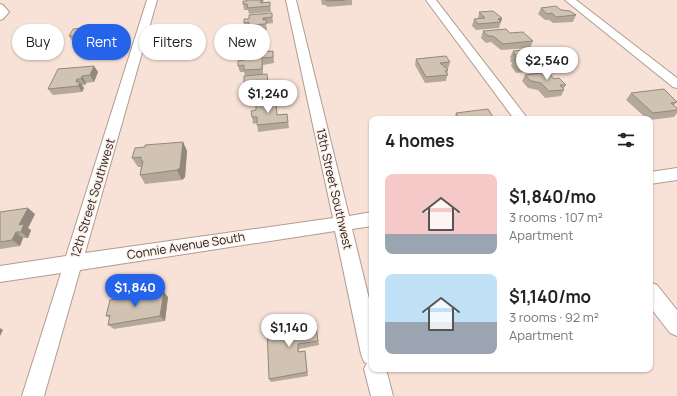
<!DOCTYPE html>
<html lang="en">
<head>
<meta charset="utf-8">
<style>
  :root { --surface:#fff; --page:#f2f2f2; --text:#222; --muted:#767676; --accent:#2563eb }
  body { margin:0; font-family:Manrope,sans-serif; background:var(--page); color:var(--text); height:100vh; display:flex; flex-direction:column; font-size:15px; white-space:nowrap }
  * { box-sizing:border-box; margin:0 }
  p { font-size:13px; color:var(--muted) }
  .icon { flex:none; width:22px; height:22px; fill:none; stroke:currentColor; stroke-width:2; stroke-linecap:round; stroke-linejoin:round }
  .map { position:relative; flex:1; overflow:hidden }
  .details { position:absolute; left:369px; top:116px; width:284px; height:256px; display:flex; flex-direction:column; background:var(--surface); border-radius:8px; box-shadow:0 1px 3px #0004 }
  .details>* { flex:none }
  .banner { position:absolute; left:12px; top:24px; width:297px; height:36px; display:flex; gap:8px }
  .price { position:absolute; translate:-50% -34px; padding:0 9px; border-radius:14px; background:#fff; color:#222; font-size:13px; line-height:26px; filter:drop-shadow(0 1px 2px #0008) }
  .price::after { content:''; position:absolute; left:50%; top:24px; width:12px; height:9px; margin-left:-6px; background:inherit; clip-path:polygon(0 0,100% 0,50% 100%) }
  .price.active { background:var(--accent); color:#fff }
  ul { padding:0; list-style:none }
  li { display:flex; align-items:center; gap:12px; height:100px; padding:0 16px }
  li span { display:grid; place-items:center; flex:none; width:112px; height:80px; border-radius:8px; color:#555 }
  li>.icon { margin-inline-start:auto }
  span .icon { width:48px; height:48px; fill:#fffc; stroke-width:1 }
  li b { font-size:17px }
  h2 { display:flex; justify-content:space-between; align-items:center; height:48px; padding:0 16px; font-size:17px }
  .tag { padding:0 14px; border-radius:18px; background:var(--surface); box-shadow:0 1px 3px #0004; font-size:14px; line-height:36px }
  .tag.active { background:var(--accent); color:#fff }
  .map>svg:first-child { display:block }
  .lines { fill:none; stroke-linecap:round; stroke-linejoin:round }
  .street-casing { stroke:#b09c93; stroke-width:2 }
  .street { fill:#fff; fill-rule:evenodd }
  .wall { fill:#b3a899 }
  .shaded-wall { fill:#92887d }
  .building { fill:#d0c3b2; stroke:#92887d }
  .labels { text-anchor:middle; stroke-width:3; stroke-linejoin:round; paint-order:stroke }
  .street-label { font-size:12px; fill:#221b17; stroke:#fef1eb }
</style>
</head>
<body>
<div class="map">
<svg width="677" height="396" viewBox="0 0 677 396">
  <rect width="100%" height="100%" fill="#f8e2d8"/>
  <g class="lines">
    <!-- street casing -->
    <g class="street-casing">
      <path id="street" d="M147 0H157L85 253 333 218 286 0H296L349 216 372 212V226L352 229 372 311V369H386L393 396H371L364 369 367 363 364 362 361 354 335 231 80 270 44 396H22L61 273 0 282V266L66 256Z
        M426 0H436L528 119H514Z
        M565 0H576L677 78V88L673 87Z
        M0 4 3 5 9 12 3 19 0 20Z
        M677 168V180L650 184V172Z
        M650 282 657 285 677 310V336L670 333 650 307Z"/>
    </g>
    <!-- street -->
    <use href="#street" class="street"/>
  </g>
  <!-- wall -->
  <path class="wall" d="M263 0V2H270L271 12 249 14 248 10H244L243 4 247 1Z
    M321 0H352V5L327 7 326 5H322Z
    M541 8 561 10 576 15 573 22 553 23 549 20H545L538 14Z
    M479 12 502 18 499 28 476 30 472 26 474 19H478Z
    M272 13 273 23 266 24 267 30 250 31V28L245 29 244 23Z
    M114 25 117 32 115 37H108L105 44 86 45 84 42 73 43 69 36Z
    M483 31 510 33 533 41 530 48 501 50 491 42 486 43 481 38Z
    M273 51 274 63 263 65V74L269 84 277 83 278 97 245 101 244 94 245 76 244 72H240L238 66 244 60Z
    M513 51 536 54 546 57 544 62 546 63 542 70 516 73 511 66 512 63 510 61 511 59 510 57Z
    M416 59 450 62 448 69H446L448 70 446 81 425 83 415 65Z
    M94 66 98 72 94 82 86 83 85 85H82L84 88 82 92 53 95 48 89Z
    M525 75 554 79 566 85 563 89 564 90 561 96 545 98 538 90 528 88 522 81Z
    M631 93 677 102 674 105 677 108V113L674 117 650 120V119H647L626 100Z
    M456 113 493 117 492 119H454Z
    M287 114 289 128 258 132 257 123 253 124 252 117Z
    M183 142 187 151 185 177 182 180 145 184 140 175 141 167H138L132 158Z
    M0 212 35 214 28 228 31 230 28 238H23L20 246 0 249Z
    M168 297 165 321 114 329 108 325 110 318 106 316Z
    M315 320 319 345 299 349V352L305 351 308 376 271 382 269 379Z"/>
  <!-- shaded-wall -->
  <path class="shaded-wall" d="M502 18 501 22 498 19Z
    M114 25 117 32 115 37 112 30Z
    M105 31 108 37 105 44 102 38Z
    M94 66 98 72 94 82 90 75Z
    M82 76 86 83 85 85 81 79Z
    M77 79 79 83 80 82 84 88 82 92 76 82Z
    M183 142 187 151 185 177 182 180 177 170Z
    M28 208 35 214 28 228 31 230 28 238 21 232 19 225Z
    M16 232 23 238 20 246 12 240Z
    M164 292 168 297 165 321 160 316Z
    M0 328 3 330 0 336Z"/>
  <!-- building -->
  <path class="building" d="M247 0H263V1H260L261 3 270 2V6L248 8 247 4H243V1H247Z
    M326 0H345L326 1Z
    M556 6 561 10 570 11 576 15 556 17 552 13 547 14 541 8Z
    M493 11 502 18 498 19 501 22 478 24 474 19 485 18 479 12Z
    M272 13V17L263 18V20L266 19V24L249 25V22L244 23V19H249V15Z
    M114 25 112 30 105 31 102 38 82 39 84 36H69L73 29Z
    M506 29 510 33 523 32 533 41 503 44 493 36H488L483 31Z
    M532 49 536 54 543 53 546 57 540 58 546 63 519 66 514 60 520 59 513 55H516L513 51Z
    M273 51V57L262 58V69L244 70V65L238 66V61L244 60 243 54Z
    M446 56 450 62 440 63 448 70 445 71 448 75 426 77 416 59Z
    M94 66 90 75 82 76 81 79H77L76 82H80L78 86 48 89 58 69Z
    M548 72 554 79 559 78 566 85H560L564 90 549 91 541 83 531 81 525 75Z
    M267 74 268 84 277 83V91L244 94V76Z
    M664 89 677 102 671 103 677 108V110L653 113 631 93Z
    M276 102 277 115 287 114 288 122 257 125V117H252L251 111 256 110V104Z
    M488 109 493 117 482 118 483 119H459L456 113Z
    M183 142 180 168 177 170 140 175 143 161H141V157L132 158 135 148 145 147V145Z
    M28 208 19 225 24 224 21 232H16L12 240 0 242V212Z
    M164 292 160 316 108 325 110 315 106 316 110 300Z
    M315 320 318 341 298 344V352L305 351 307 372 269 379 267 328Z"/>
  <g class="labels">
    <!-- street labels -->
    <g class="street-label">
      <text transform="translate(334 189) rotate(77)" y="4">13th Street Southwest</text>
      <text transform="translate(93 198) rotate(-73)" y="4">12th Street Southwest</text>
      <text transform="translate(186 246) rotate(-9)" y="4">Connie Avenue South</text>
    </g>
  </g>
</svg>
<b class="price" style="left:547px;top:81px">$2,540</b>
<b class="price" style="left:268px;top:114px">$1,240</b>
<b class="price active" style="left:135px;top:308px">$1,840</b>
<b class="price" style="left:289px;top:348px">$1,140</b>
<div class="banner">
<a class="tag">Buy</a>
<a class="tag active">Rent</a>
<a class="tag">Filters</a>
<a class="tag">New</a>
</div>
<section class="details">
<h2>4 homes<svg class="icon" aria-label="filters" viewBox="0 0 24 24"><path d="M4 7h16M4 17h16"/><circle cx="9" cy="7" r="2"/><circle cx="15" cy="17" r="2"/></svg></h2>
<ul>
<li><span style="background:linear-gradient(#f6c9c9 75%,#9aa5b1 0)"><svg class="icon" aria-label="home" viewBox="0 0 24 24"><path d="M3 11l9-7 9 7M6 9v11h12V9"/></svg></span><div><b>$1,840/mo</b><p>3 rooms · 107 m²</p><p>Apartment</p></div></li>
<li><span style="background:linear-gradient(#bfe0f5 60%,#9aa5b1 0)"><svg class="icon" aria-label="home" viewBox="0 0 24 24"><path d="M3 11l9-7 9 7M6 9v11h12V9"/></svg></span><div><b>$1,140/mo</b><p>3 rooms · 92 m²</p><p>Apartment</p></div></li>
</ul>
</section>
</div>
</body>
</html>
